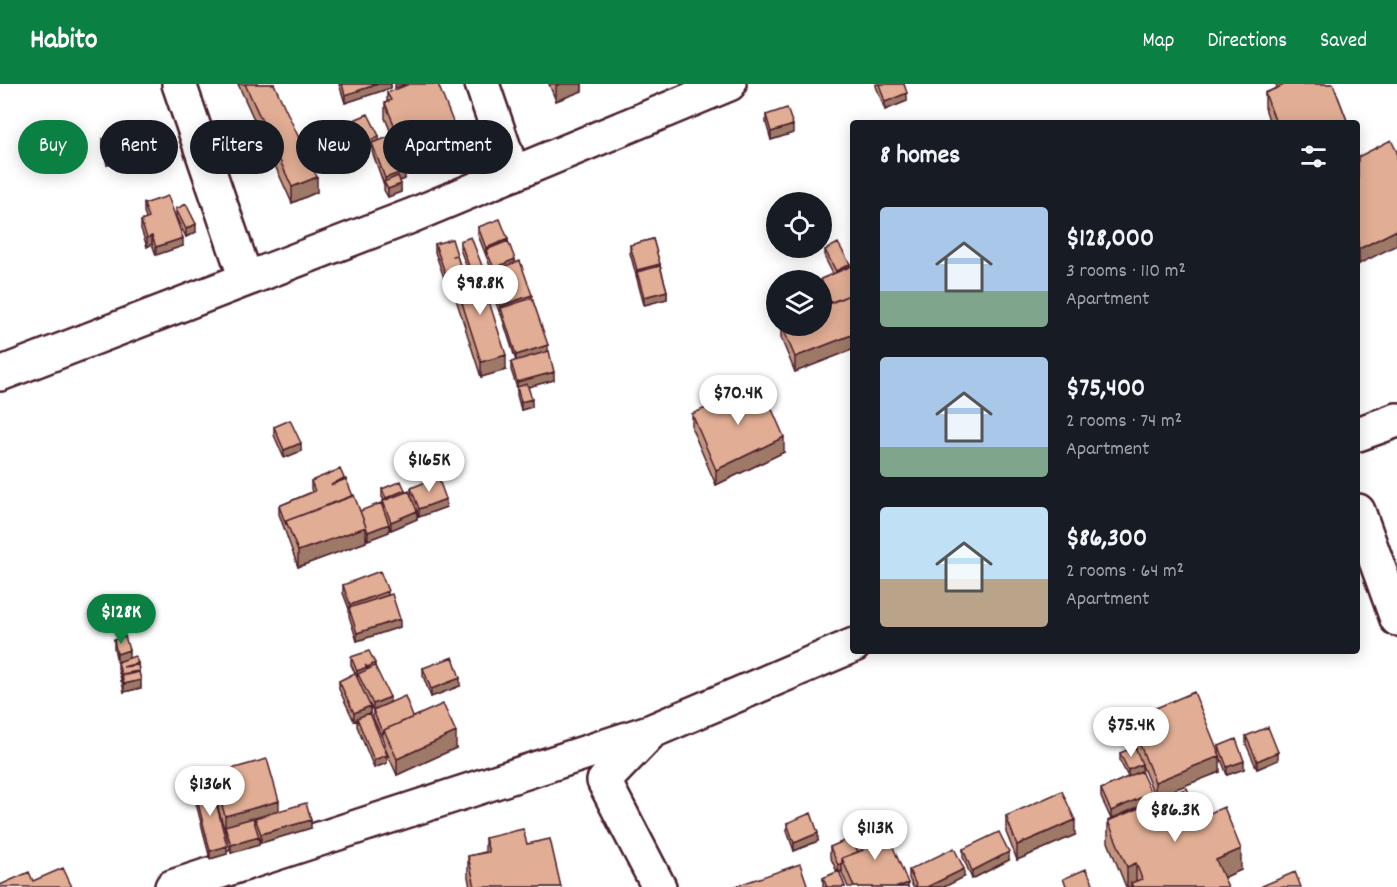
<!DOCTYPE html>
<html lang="en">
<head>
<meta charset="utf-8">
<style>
  :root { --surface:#171b24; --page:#20242c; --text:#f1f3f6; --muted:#9ea1a6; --accent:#0b8043 }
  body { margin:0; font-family:Dekko,sans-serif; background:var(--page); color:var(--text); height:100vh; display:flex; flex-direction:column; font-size:22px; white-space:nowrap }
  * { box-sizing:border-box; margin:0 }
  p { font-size:20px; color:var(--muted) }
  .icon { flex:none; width:33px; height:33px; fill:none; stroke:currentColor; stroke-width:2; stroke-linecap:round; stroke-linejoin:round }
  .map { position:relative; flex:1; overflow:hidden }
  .details { position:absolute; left:850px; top:36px; width:510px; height:534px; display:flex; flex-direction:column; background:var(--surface); border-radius:6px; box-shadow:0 3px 15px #0003 }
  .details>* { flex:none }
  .banner { position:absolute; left:18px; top:36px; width:570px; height:54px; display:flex; gap:12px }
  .controls { position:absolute; left:766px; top:108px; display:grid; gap:12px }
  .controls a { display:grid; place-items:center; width:66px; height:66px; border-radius:50%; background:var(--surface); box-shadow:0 3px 15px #0003; font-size:30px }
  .price { position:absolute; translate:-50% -51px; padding:0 14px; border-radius:21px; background:#fff; color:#222; font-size:20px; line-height:39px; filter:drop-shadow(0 2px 3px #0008) }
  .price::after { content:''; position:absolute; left:50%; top:36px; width:18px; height:14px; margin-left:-9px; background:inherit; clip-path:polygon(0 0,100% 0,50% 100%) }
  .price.selected { background:var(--accent); color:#fff }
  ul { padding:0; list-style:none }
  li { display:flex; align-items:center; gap:18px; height:150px; padding:0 30px }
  li span { display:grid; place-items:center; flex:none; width:168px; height:120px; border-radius:6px; color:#555 }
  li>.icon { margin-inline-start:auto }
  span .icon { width:72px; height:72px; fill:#fffc; stroke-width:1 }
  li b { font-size:26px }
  h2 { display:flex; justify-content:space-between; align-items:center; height:72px; padding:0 30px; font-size:26px }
  .tag { padding:0 21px; border-radius:27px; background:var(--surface); box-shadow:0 3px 15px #0003; font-size:21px; line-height:54px }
  .tag.selected { background:var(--accent); color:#fff }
  header { display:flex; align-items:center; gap:36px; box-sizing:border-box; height:84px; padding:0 30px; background:var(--accent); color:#fff }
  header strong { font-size:28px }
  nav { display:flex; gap:33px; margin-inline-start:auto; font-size:21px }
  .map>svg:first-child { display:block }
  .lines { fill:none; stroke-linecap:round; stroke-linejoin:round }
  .minor-casing { stroke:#4a1f2b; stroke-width:38 }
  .minor { stroke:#fff; stroke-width:33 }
  .wall { fill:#c2957f; stroke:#4a1f2b; stroke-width:1.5 }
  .shaded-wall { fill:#9e7968; stroke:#4a1f2b; stroke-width:1.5 }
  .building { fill:#e1ad94; stroke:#4a1f2b; stroke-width:1.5 }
</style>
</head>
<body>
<header>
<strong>Habito</strong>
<nav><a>Map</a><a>Directions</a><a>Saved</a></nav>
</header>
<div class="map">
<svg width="1397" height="803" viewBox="0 0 1397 803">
  <rect width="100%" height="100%" fill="#fff"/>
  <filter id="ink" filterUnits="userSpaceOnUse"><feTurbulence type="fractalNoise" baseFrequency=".0167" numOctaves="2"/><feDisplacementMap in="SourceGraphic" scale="12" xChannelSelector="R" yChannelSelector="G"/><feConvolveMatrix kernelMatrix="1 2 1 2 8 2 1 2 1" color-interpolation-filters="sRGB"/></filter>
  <g filter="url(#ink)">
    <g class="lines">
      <!-- minor casing -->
      <g class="minor-casing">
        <path id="minor" d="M179 0 246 195
          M482 0 513 90
          M0 290 411 132 729 0
          M1358 350 1397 336
          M1358 427 1397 535
          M649 650 604 697 659 803
          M172 803 652 647 854 561"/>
      </g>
      <!-- minor -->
      <use href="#minor" class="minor"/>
    </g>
    <!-- wall -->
    <path class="wall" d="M238 0H274L317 108 292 119Z
      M339 0H391V4L345 19Z
      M549 0H582V7L556 17Z
      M876 0H904L907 17 885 26 876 2Z
      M1276 0H1333L1348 39H1270L1265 24V9L1277 4Z
      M387 9 459 68 408 90 385 34V19L387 18Z
      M766 31 793 49 771 56 766 39Z
      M354 36 379 57 405 95 400 97 401 108 388 113 384 106V101L372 67V63L365 67 354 44Z
      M103 55 124 77 107 81 103 63Z
      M1397 68 1359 180 1358 177V73Z
      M144 120 183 162 156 171 152 160 147 163 141 145V137L146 135 144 128Z
      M176 125 196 148 186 153 176 133Z
      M478 143 508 157 515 179 532 214 548 268 554 296 528 303 532 323 521 326 517 311V304L511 286V278L516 277 501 230H500L488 196V188L492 187 478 151Z
      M653 155 667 207V215L644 221 630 169V161Z
      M460 157 484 195 482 196 506 286 481 293 454 209V206L449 208 435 168V160L457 172 463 191 469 189 460 165Z
      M825 166 850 183 854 181V265L795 288 781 254V242H822L828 220 822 205 821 195 833 190 825 174Z
      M692 330 784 368 716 401 692 345Z
      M274 343 301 367 284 374 274 351Z
      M344 395 360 427 383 424V417L384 416 382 413V405L405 408 411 412V404L446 423 419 433 417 428V435L391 446 389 441V448L368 456 366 451V458L298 483 279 430V422L312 408 311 405V397Z
      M343 501 388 511 400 543 357 557 349 532V525L343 509Z
      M114 556 129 574 138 579 141 604 124 608 122 598 118 586V578L125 576 117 578 114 564Z
      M351 573 375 582 390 618 413 633 456 664 397 691 384 662V658L373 634V627L370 621V630L387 679 374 684 357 642V636L354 637 339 605V597L355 589 351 581Z
      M423 584 460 602 431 613 423 592Z
      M1156 624 1220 688 1155 713 1142 681 1141 688 1151 717 1112 735 1198 734 1241 786 1223 794 1228 803H1126L1108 758V737L1111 735 1101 713V705L1128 693 1120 677V669L1136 665V651L1157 642 1156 639Z
      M1246 652 1278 676 1257 685 1246 660Z
      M1219 662 1244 685 1227 691 1219 670Z
      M213 690 279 727 311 744 261 759 259 753V761L231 769 213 706Z
      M194 703 227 770 210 775 194 711Z
      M1006 732 1075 751 1017 776 1006 748Z
      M787 739 818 757 794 767 787 747Z
      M856 750 908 803H848L842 789V787L839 788 845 803H823V794L837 788 830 772V763L856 765Z
      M485 754 527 760 561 803H470L468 793V772L485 768Z
      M963 765 1009 776 972 795 963 773Z
      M909 786 964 793 944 803H913L909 794Z"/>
    <!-- shaded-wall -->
    <path class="shaded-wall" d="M378 0H391V4L345 19V11Z
      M395 0H407L395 4Z
      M560 0H582V7L556 17V2Z
      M907 9V17L885 26V18Z
      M793 41V49L771 56V48Z
      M379 52V60L372 59V63L365 67V59Z
      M459 53V68L408 90V74Z
      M124 69V77L107 81V73Z
      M405 87V95L386 102 385 99V94Z
      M317 93V108L292 119V103Z
      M401 100V108L388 113V105Z
      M196 140V148L186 153V145Z
      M1397 146V161L1359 180V165Z
      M152 152V160L147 163V154Z
      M183 154V162L156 171V163Z
      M508 155V163L486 166V172V164Z
      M515 175V183L494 192V184Z
      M660 180V188H637V194V186Z
      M850 180V188L836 195V187Z
      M484 187V195L473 199V191Z
      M454 198V206L449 208V200Z
      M667 207V215L644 221V213Z
      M532 211V219L501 224 500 230V222Z
      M854 250V265L795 288V273Z
      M548 261V269L516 279V271Z
      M506 271V286L481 293V278Z
      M554 288V296L517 306V298Z
      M532 315V323L521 326V318Z
      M784 353V368L716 401V386Z
      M301 359V367L284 374V366Z
      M405 406V414L386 422V414Z
      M446 415V423L419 433V425Z
      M417 427V435L391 446V438Z
      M389 440V448L368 456V448Z
      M366 443V458L298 483V467Z
      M388 507V515L350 529V521Z
      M400 535V543L357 557V549Z
      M129 566V575L117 578V570Z
      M138 579 139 595 122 592 121 598V590L123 583Z
      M375 579V587L368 591V583Z
      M367 583V591L358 590 357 595V587Z
      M460 594V602L431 613V605Z
      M141 596V604L124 608V600Z
      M390 613V621L373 628V620Z
      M370 622V630L354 637V629Z
      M456 648V664L397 691V675Z
      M1278 668V676L1257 685V677Z
      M387 671V679L374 684V676Z
      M1220 672V688L1155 713V698Z
      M1244 677V685L1227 691V683Z
      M1142 680V688L1128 694V686Z
      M1151 709V717L1111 735V727Z
      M279 717V732L255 734V739L227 747 225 742V747V732Z
      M311 736V744L261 759V750Z
      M1075 736V751L1017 776V761Z
      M818 749V757L794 767V759Z
      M259 753V761L231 769V761Z
      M227 762V770L210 775V767Z
      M1241 765V786L1216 797V776Z
      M1009 768V776L972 795V787Z
      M842 779V787L838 789V781Z
      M1136 779V800L1131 799V803H1127V783Z
      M964 785V793L944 803H927Z
      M908 799V803H898Z"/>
    <!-- building -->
    <path class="building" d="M245 0H274L317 93 292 103Z
      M342 0H378L345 11Z
      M409 0H438L459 53 408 74 385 19 391 16 387 9Z
      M879 0H904L907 9 885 18Z
      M1281 0H1333L1348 39H1276L1265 9 1282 2Z
      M787 24 793 41 771 48 766 31Z
      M368 30 379 52 365 59 354 36Z
      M120 51 124 69 107 73 103 55Z
      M392 52 405 87 385 94 372 59Z
      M1391 56 1397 68V146L1359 165 1358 162V73Z
      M398 92 401 100 388 105 384 98Z
      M168 112 183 154 156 163 152 152 147 154 141 137 149 134 144 120Z
      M186 120 196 140 186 145 176 125Z
      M500 135 508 155 486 164 478 143Z
      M471 153 484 187 480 188 479 186 471 188 460 157Z
      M452 155 457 171 452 172H457L463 191 454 194V198L449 200 435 160Z
      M653 155 660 180 637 186 630 161Z
      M508 157 515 175 494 184 486 166Z
      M838 159 850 180 836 187 825 166Z
      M520 177 532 211 500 222 488 188Z
      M854 181V209L831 219 821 195Z
      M660 182 667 207 644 213 637 188Z
      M479 186 506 271 481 278 454 194Z
      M854 209V250L795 273 782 242H822V222Z
      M532 214 548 261 516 271 501 224Z
      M549 267 554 288 517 298 511 278Z
      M527 300 532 315 521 318 517 303Z
      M761 300 784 353 716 386 692 330Z
      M290 336 301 359 284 366 274 343Z
      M340 385 344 394 331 401 346 395 353 412 286 437V441L279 422 315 407 311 397Z
      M438 393 446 415 419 425 411 404Z
      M401 397 405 406 386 414 382 405Z
      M409 407 417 427 391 438 383 417Z
      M354 411 366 443 298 467 286 437Z
      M381 419 389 440 368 448 360 427Z
      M380 487 388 507 350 521 343 501Z
      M392 510 400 535 357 549 349 524Z
      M125 552 129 566 117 570 114 556Z
      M369 567 375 579 368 583 365 581 367 583 357 587 351 573Z
      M135 572 138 579 123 583 138 581 139 587 121 590 118 578Z
      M453 573 460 594 431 605 423 584Z
      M375 582 390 613 373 620 358 590Z
      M139 588 141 596 124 600 122 592Z
      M355 589 370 622 354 629 339 597Z
      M1194 608 1220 672 1155 698 1136 651 1162 639 1156 624Z
      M405 612 413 633 384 646 383 650 373 626Z
      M443 620 456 648 397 675 384 646Z
      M370 629 387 671 374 676 357 634Z
      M1268 643 1278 668 1257 677 1246 652Z
      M1236 655 1244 677 1227 683 1219 662Z
      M1135 663 1142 680 1128 686 1120 669Z
      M267 675 279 717 225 732 213 690Z
      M1141 687 1151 709 1111 727 1101 705Z
      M211 698 227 762 210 767 194 703Z
      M1187 704 1198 734 1224 723 1241 765 1216 776 1228 803H1133L1131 799 1142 795 1136 779 1127 783 1108 737Z
      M1062 707 1075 736 1017 761 1006 732Z
      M306 719 311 736 261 750 255 734Z
      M811 729 818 749 794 759 787 739Z
      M253 734 259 753 231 761 225 742Z
      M883 739 908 799 898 803H854L842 774 863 766 856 750Z
      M523 745 527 760 550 755 561 803H475L468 772 489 768 485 754Z
      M999 748 1009 768 972 787 963 765Z
      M851 754 858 768 842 774V779L838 781 830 763Z
      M954 764 964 785 927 803H917L909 786Z
      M800 780 808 803H733Z
      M63 784 72 803H0V801L29 788 33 797Z
      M1086 785 1095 803H1067L1063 795Z
      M839 787 845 803H827L823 794Z
      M1295 788 1301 803H1263L1262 802Z"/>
  </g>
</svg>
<div class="controls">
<a><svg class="icon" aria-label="locate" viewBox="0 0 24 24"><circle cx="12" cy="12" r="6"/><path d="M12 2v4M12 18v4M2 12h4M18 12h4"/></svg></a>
<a><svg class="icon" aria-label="layers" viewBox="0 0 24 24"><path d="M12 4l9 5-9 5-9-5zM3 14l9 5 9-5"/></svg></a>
</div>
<b class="price" style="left:480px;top:232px">$98.8K</b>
<b class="price" style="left:738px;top:342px">$70.4K</b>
<b class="price" style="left:429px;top:409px">$165K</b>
<b class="price selected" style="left:121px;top:561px">$128K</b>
<b class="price" style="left:1131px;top:674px">$75.4K</b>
<b class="price" style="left:210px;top:733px">$136K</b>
<b class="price" style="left:1175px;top:759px">$86.3K</b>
<b class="price" style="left:875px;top:777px">$113K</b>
<div class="banner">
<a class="tag selected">Buy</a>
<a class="tag">Rent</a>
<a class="tag">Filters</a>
<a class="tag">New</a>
<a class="tag">Apartment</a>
</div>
<section class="details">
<h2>8 homes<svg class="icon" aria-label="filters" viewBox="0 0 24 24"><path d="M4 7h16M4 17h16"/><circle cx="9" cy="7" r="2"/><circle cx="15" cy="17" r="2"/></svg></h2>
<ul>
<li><span style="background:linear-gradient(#a9c7e8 70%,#7fa58c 0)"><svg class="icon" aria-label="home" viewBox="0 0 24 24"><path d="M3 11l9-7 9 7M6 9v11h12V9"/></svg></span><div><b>$128,000</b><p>3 rooms · 110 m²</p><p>Apartment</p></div></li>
<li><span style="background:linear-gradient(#a9c7e8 75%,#7fa58c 0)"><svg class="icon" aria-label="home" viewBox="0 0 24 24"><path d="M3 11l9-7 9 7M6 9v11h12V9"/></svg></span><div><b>$75,400</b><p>2 rooms · 74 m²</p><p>Apartment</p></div></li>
<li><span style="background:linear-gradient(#bfe0f5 60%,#b9a48a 0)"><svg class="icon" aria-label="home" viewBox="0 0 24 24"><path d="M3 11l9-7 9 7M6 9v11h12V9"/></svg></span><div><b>$86,300</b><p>2 rooms · 64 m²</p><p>Apartment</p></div></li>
</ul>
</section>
</div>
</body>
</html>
